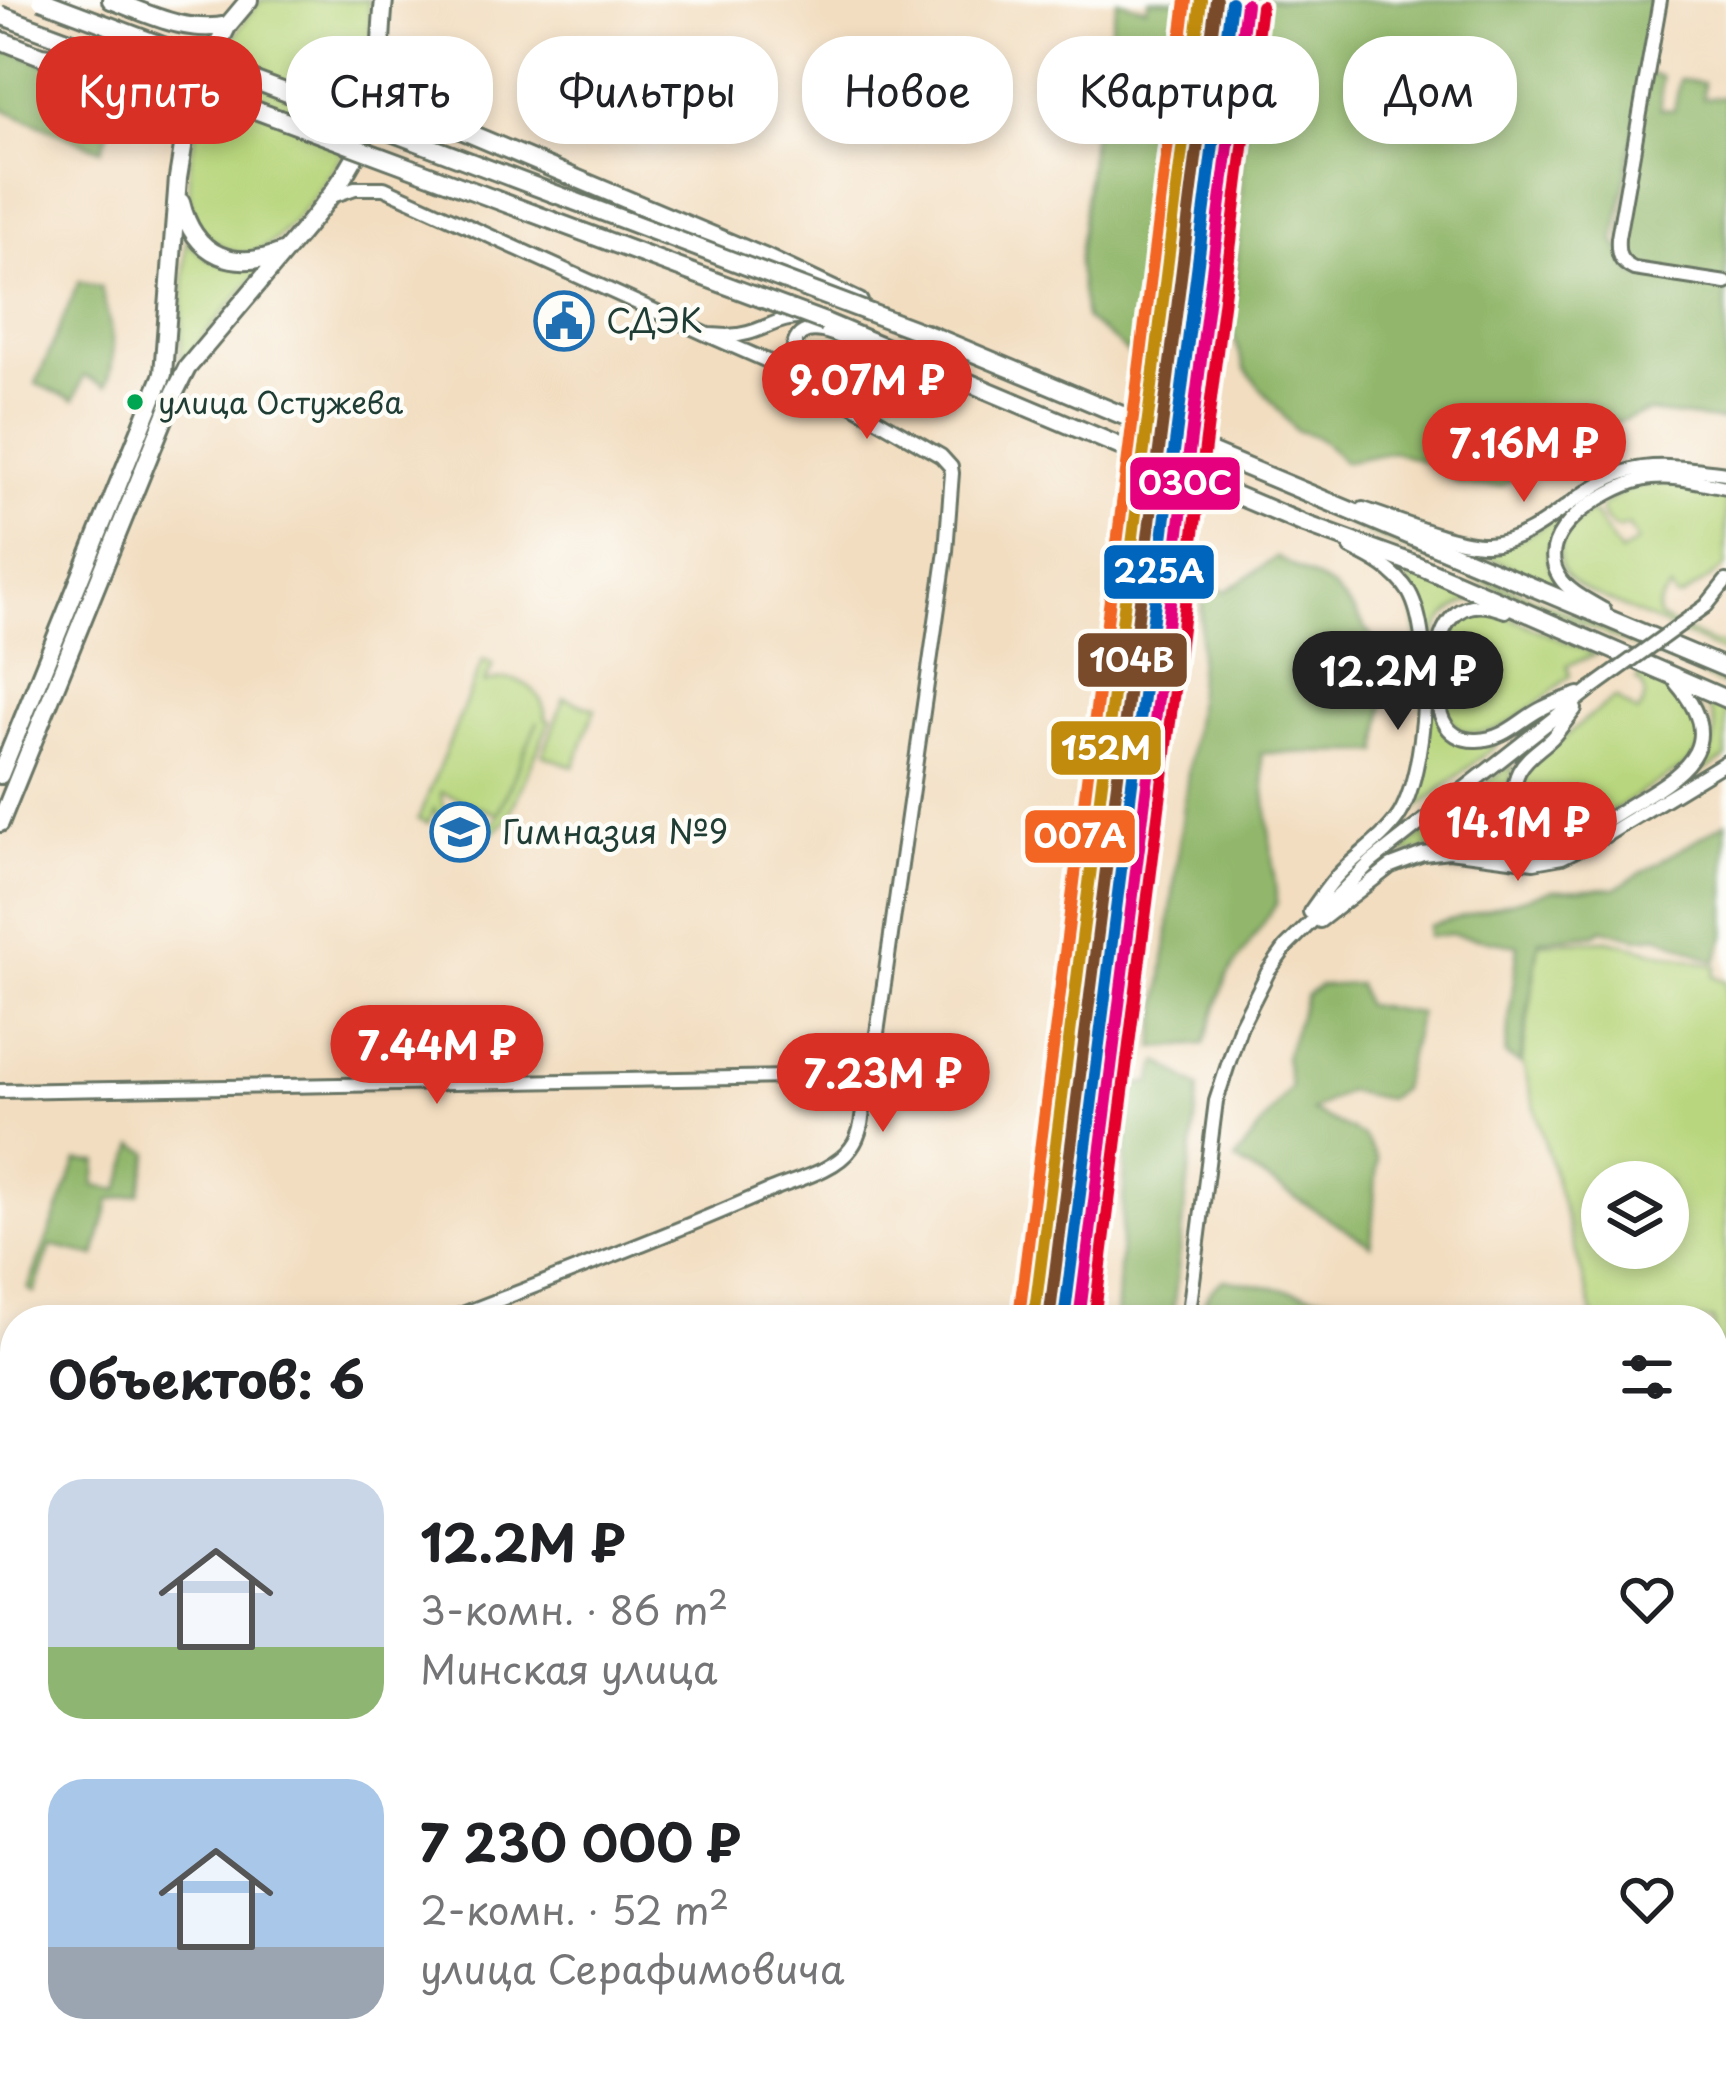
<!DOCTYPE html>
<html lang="ru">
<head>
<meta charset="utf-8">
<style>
  :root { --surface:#fff; --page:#f2f2f2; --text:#202124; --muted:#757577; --accent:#d93025 }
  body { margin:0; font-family:"Playpen Sans",sans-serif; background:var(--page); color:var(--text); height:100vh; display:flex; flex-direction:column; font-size:45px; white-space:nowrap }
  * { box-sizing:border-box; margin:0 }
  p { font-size:39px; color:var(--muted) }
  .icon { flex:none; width:66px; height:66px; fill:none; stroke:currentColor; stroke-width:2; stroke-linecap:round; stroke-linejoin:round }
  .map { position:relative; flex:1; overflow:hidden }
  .side { position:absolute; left:0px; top:1305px; width:1728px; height:768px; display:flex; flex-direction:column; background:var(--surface); border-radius:48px 48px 0 0; box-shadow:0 6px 18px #0003 }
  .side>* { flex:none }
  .top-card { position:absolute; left:36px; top:36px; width:1656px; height:108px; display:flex; gap:24px }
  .controls { position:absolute; left:1581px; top:1161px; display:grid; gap:24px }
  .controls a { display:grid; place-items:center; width:108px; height:108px; border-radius:50%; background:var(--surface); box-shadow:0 6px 18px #0003; font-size:60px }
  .price { position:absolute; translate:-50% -102px; padding:0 27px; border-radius:42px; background:var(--accent); color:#fff; font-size:39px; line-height:78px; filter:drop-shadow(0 3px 6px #0008) }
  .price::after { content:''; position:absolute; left:50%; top:72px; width:36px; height:27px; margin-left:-18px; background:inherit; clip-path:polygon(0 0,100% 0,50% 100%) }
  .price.active { background:#222; color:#fff }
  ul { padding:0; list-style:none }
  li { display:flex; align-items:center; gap:36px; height:300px; padding:0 48px }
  li span { display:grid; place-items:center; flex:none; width:336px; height:240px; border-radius:36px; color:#555 }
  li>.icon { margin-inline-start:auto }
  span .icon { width:144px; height:144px; fill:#fffc; stroke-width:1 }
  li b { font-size:51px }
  h2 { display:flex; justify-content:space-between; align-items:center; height:144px; padding:0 48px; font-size:51px }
  .tag { padding:0 42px; border-radius:48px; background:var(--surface); box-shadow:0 6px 18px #0003; font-size:42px; line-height:108px }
  .tag.active { background:var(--accent); color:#fff }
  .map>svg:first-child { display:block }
  .green { fill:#b8d67d; stroke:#6c8a58; stroke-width:3; fill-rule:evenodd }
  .forest { fill:#92b76c; stroke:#587a50; stroke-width:3 }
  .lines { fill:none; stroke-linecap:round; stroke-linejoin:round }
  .minor-casing { stroke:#697565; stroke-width:18 }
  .major-casing { stroke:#697565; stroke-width:22 }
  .minor { stroke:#fff; stroke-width:12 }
  .major { stroke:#fff; stroke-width:16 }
  .minor-bridge-casing { stroke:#697565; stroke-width:18; stroke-linecap:butt }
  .major-bridge-casing { stroke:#697565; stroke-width:22; stroke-linecap:butt }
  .minor-bridge { stroke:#fff; stroke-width:12 }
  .major-bridge { stroke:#fff; stroke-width:16 }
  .rail-1-casing { stroke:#fdfcf7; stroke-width:21 }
  .rail-2-casing { stroke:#fdfcf7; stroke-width:21 }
  .rail-3-casing { stroke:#fdfcf7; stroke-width:21 }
  .rail-4-casing { stroke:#fdfcf7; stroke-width:21 }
  .rail-5-casing { stroke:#fdfcf7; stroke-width:21 }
  .rail-6-casing { stroke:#fdfcf7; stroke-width:21 }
  .rail-1 { stroke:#7a4b2a; stroke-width:12 }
  .rail-2 { stroke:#0065bd; stroke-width:12 }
  .rail-3 { stroke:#c18c0d; stroke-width:12 }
  .rail-4 { stroke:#e5007d; stroke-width:12 }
  .rail-5 { stroke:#f26522; stroke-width:12 }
  .rail-6 { stroke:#e4002b; stroke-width:12 }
  .bus-dot { fill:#00a651; stroke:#fdfcf7; stroke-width:4.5 }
  .labels { text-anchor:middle; stroke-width:9; stroke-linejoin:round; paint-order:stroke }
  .bus-label { font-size:30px; fill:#1f3d34; stroke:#fdfcf7; text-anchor:start }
  .poi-label { font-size:33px; fill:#1f3d34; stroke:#fdfcf7; text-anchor:start }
  .line-badge { stroke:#fdfcf7; stroke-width:4.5 }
  .badge-label { font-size:33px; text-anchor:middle; font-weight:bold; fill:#fff }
</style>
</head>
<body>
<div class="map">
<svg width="1726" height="2073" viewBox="0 0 1726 2073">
  <rect width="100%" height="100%" fill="#fdfcf7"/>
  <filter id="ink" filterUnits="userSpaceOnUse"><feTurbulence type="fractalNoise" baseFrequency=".00833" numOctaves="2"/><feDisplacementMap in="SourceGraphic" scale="24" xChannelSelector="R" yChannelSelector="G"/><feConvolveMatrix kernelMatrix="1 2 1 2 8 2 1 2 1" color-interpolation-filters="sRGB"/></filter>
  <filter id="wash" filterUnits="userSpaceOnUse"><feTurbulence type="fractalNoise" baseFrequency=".004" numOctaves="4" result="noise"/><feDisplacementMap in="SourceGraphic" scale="48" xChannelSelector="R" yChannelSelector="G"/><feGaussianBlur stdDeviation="2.7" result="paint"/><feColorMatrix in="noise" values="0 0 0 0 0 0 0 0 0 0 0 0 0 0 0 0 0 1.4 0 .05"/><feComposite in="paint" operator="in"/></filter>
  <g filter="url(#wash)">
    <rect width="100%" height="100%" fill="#f2ddc0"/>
    <!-- green -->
    <path class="green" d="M261 0H368C381 84 350 159 295 220 280 236 265 254 241 253 229 252 218 244 209 237 165 201 204 95 225 53 234 35 248 16 261 0Z
      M186 240C208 264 230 270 262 268L180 364Z
      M1651 471 1726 477V483C1697 478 1660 468 1631 476 1589 488 1515 546 1565 590L1462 546C1536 559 1579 480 1651 471Z
      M1659 483 1726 491V567L1681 598H1676L1671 589C1663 597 1654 606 1659 618L1712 643 1726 645V654L1583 589C1545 565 1556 537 1588 513L1594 514 1620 553 1637 542 1628 525 1619 529C1609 527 1601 516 1601 506L1628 489Z
      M1351 520 1726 680V686L1347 524Z
      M1380 556 1479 599C1410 614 1438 682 1446 733L1496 745 1403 820 1416 793 1421 773 1427 723 1411 584 1392 565Z
      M1492 610 1596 655 1567 665 1570 676C1545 696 1489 752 1457 726 1443 714 1442 699 1442 682 1442 664 1440 642 1450 626 1460 611 1476 612 1492 610Z
      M483 660 493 664 485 683C516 672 542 686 546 719L550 721 508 818 499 828 485 837H459L441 823 434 809 428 823 418 819ZM538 721 495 821C467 837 442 824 441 792L497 814Z
      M1641 675C1670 688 1724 707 1700 748 1696 754 1694 758 1689 763 1675 774 1657 783 1642 792 1621 805 1593 826 1568 830 1527 838 1510 796 1529 764L1613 699 1616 698 1637 713C1646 702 1649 688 1636 680Z
      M1700 696 1726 706V758L1578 844C1531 867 1494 846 1445 846 1428 846 1412 853 1398 855L1480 787 1513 765C1512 776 1507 789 1510 801 1513 813 1520 825 1530 832 1564 857 1603 826 1632 809 1659 794 1702 779 1712 747 1719 728 1713 711 1700 696Z
      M564 698 595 709 574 767 543 755Z
      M1608 940 1716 966 1713 976 1726 981V1343L1713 1341V1320H1595L1522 1062 1539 943ZM1602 1182H1668V1248H1602Z
      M1726 1872V2073H1491L1509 2058H1713V1873Z"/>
    <!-- forest -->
    <path class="forest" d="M1117 0 1146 8 1149 0H1187L1175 78 1173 145 1157 224 1142 367 1115 341 1085 319 1078 265 1097 94Z
      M1248 0H1652L1644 72 1615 241 1634 274 1647 278V268C1629 261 1624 255 1622 236L1648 73 1662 77 1660 109 1674 110 1680 79 1704 82 1703 98 1726 97V421L1648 412 1576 436 1502 486 1475 487 1460 484 1425 462 1393 452 1343 462C1330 447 1317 433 1296 431L1245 369 1233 334 1248 62Z
      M0 45 123 97 101 150 0 108Z
      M79 281 101 288C109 322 120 352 106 386L84 376 74 400 36 384Z
      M1277 557 1333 588 1354 611 1374 640 1386 676 1379 752 1261 753 1277 903 1227 977 1204 1044 1154 1048 1196 708 1203 585 1226 591Z
      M1726 822V933L1716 962 1660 936 1637 938 1603 929 1596 934 1539 940 1520 1064 1505 1055 1518 945 1450 934 1428 937 1429 926 1552 890 1616 888Z
      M1358 984 1365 1005 1419 1013 1401 1089 1387 1099 1347 1091 1312 1111 1365 1137 1377 1161 1371 1245 1235 1160 1291 1087 1285 1057 1306 996 1319 986Z
      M1159 1061 1199 1088 1172 1320H1116L1129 1107 1136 1084 1151 1083Z
      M135 1145 150 1153 139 1194 110 1200 95 1256 51 1246 34 1293 28 1289 77 1161 98 1162 94 1186 119 1190Z
      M1224 1279 1333 1298 1335 1306 1333 1320H1200C1202 1302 1208 1289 1224 1279Z
      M1092 2058H1223L1220 2073H1090Z"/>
  </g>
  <g filter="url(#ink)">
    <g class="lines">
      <!-- minor casing -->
      <g class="minor-casing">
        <path id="minor" d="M1660 0 1618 238C1617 254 1619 262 1634 269L1726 283
          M332 196 355 188H384L708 335C722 336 734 337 748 333 767 328 783 316 805 318
          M803 376C787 356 790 325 822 331 838 334 853 343 868 348
          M1363 509C1395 519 1456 545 1487 544 1540 542 1577 487 1625 472 1657 462 1693 469 1726 473
          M1706 606 1726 581
          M1604 610C1589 601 1568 592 1559 576 1532 532 1606 489 1641 480 1667 473 1700 482 1726 487
          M1505 611C1452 590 1435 632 1436 678 1436 706 1441 741 1477 740 1506 739 1520 719 1543 708 1554 702 1567 698 1579 694
          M1575 709C1568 718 1560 729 1552 738 1541 749 1527 756 1519 771 1504 801 1528 837 1561 836 1588 835 1615 814 1637 801 1691 770 1726 740 1676 683
          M1310 912C1319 899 1328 886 1338 875 1357 855 1382 840 1398 817 1427 773 1435 637 1409 592 1395 570 1373 559 1351 548
          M1320 921 1391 866 1423 854 1449 851 1534 862 1562 857 1601 838 1726 762
          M0 1091 842 1076 866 1072
          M447 1320C555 1278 664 1237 771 1190 795 1180 835 1171 851 1148 870 1123 858 1087 873 1061L946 551 952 473 951 467 941 456 804 377 708 335
          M1188 1320 1216 1101 1241 1025 1268 972 1286 947 1371 862 1591 689
          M0 1494 15 1488
          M1713 1513 1726 1514
          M0 1756 15 1760
          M1713 1840 1726 1841
          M0 1853 15 1857
          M0 1927 15 1934
          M0 2028 15 2034
          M72 2058 108 2073
          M317 2058 352 2073
          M550 2058 590 2073
          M824 2058 859 2068
          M379 2073 385 2058
          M475 2073 481 2058
          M626 2073 631 2058
          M1083 2073 1085 2058"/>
      </g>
      <!-- major casing -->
      <g class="major-casing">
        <path id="major" d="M111 0C149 14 186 34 228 25
          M0 40 41 56 89 63 134 82 177 111 183 134
          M382 51C393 81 406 103 435 119L766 258 859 302
          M181 202C194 257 235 272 285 251
          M825 322 1302 523 1412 563 1726 699
          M926 333 1726 668
          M0 775 163 374 178 178 184 141 216 49 228 25 249 0
          M0 823 175 392 187 368C217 332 248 296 278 260 312 219 348 181 367 130 383 87 379 44 384 0"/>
      </g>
      <!-- minor -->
      <use href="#minor" class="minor"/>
      <!-- major -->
      <use href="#major" class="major"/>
      <!-- minor-bridge casing -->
      <g class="minor-bridge-casing">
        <path id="minor-bridge" d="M1591 689 1706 606"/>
      </g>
      <!-- major-bridge casing -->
      <g class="major-bridge-casing">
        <path id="major-bridge" d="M41 0 937 338
          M0 15 825 322"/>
      </g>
      <!-- minor-bridge -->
      <use href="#minor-bridge" class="minor-bridge"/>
      <!-- major-bridge -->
      <use href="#major-bridge" class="major-bridge"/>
      <!-- rail-1 casing -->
      <g class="rail-1-casing">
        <path id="rail-1" d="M1049 1320 1216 0"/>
      </g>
      <!-- rail-2 casing -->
      <g class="rail-2-casing">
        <path id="rail-2" d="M1064 1320 1231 2"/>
      </g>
      <!-- rail-3 casing -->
      <g class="rail-3-casing">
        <path id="rail-3" d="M1034 1318 1201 0"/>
      </g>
      <!-- rail-4 casing -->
      <g class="rail-4-casing">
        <path id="rail-4" d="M1079 1320 1246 4"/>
      </g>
      <!-- rail-5 casing -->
      <g class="rail-5-casing">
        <path id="rail-5" d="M1019 1316 1186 0"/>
      </g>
      <!-- rail-6 casing -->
      <g class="rail-6-casing">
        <path id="rail-6" d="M1094 1320 1261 6"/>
      </g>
      <!-- rail-1 -->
      <use href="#rail-1" class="rail-1"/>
      <!-- rail-2 -->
      <use href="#rail-2" class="rail-2"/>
      <!-- rail-3 -->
      <use href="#rail-3" class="rail-3"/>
      <!-- rail-4 -->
      <use href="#rail-4" class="rail-4"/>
      <!-- rail-5 -->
      <use href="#rail-5" class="rail-5"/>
      <!-- rail-6 -->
      <use href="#rail-6" class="rail-6"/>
    </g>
  </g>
  <!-- icons -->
  <defs>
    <g id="civic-ring" transform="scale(3)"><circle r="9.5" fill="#fdfcf7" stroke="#1f6fb2" stroke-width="1.5"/><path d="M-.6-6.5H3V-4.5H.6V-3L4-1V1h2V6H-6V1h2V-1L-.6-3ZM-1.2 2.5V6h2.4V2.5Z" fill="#1f6fb2"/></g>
    <g id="school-ring" transform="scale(3)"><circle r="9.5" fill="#fdfcf7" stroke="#1f6fb2" stroke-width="1.5"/><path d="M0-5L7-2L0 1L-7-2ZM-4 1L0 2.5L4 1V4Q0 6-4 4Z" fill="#1f6fb2"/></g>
  </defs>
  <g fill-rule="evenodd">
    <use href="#civic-ring" x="564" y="321"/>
    <use href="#school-ring" x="460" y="832"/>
  </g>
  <!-- markers -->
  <circle class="bus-dot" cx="135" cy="402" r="10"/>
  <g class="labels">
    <!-- bus labels -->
    <g class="bus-label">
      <text x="158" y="414">улица Остужева</text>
    </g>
    <!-- poi labels -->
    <g class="poi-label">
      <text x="606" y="333">СДЭК</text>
      <text x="502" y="844">Гимназия №9</text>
    </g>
  </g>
  <g class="line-badge">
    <rect x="1128" y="455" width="114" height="57" rx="12" fill="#e5007d"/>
    <rect x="1102" y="543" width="114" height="58" rx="12" fill="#0065bd"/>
    <rect x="1076" y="631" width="113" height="58" rx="12" fill="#7a4b2a"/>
    <rect x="1049" y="719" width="114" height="58" rx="12" fill="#c18c0d"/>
    <rect x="1023" y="808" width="114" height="57" rx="12" fill="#f26522"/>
  </g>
  <g class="badge-label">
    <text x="1185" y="495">030C</text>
    <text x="1159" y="583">225А</text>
    <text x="1132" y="672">104В</text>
    <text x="1106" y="760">152М</text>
    <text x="1080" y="848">007А</text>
  </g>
</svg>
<div class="controls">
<a><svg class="icon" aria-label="layers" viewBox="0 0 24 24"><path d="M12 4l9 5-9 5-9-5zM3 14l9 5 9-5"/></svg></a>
</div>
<b class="price" style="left:867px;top:442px">9.07M ₽</b>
<b class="price" style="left:1524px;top:505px">7.16M ₽</b>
<b class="price active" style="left:1398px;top:733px">12.2M ₽</b>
<b class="price" style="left:1518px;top:884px">14.1M ₽</b>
<b class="price" style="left:437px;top:1107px">7.44M ₽</b>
<b class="price" style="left:883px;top:1135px">7.23M ₽</b>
<div class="top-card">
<a class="tag active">Купить</a>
<a class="tag">Снять</a>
<a class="tag">Фильтры</a>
<a class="tag">Новое</a>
<a class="tag">Квартира</a>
<a class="tag">Дом</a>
</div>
<section class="side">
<h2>Объектов: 6<svg class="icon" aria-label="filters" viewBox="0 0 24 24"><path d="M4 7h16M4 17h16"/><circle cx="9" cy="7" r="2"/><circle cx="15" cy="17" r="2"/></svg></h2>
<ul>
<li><span style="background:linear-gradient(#c9d6e8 70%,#8fb573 0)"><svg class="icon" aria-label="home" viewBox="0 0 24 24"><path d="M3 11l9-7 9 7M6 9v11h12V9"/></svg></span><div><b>12.2M ₽</b><p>3-комн. · 86 m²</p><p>Минская улица</p></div><svg class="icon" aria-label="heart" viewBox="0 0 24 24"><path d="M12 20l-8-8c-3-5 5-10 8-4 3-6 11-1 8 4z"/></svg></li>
<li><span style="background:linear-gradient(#a9c7e8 70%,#9aa5b1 0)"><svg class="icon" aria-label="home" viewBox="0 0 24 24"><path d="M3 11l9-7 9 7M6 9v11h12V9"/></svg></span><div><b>7 230 000 ₽</b><p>2-комн. · 52 m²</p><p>улица Серафимовича</p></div><svg class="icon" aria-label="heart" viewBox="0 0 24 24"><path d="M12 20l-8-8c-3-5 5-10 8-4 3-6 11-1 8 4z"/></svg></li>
</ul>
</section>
</div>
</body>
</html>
